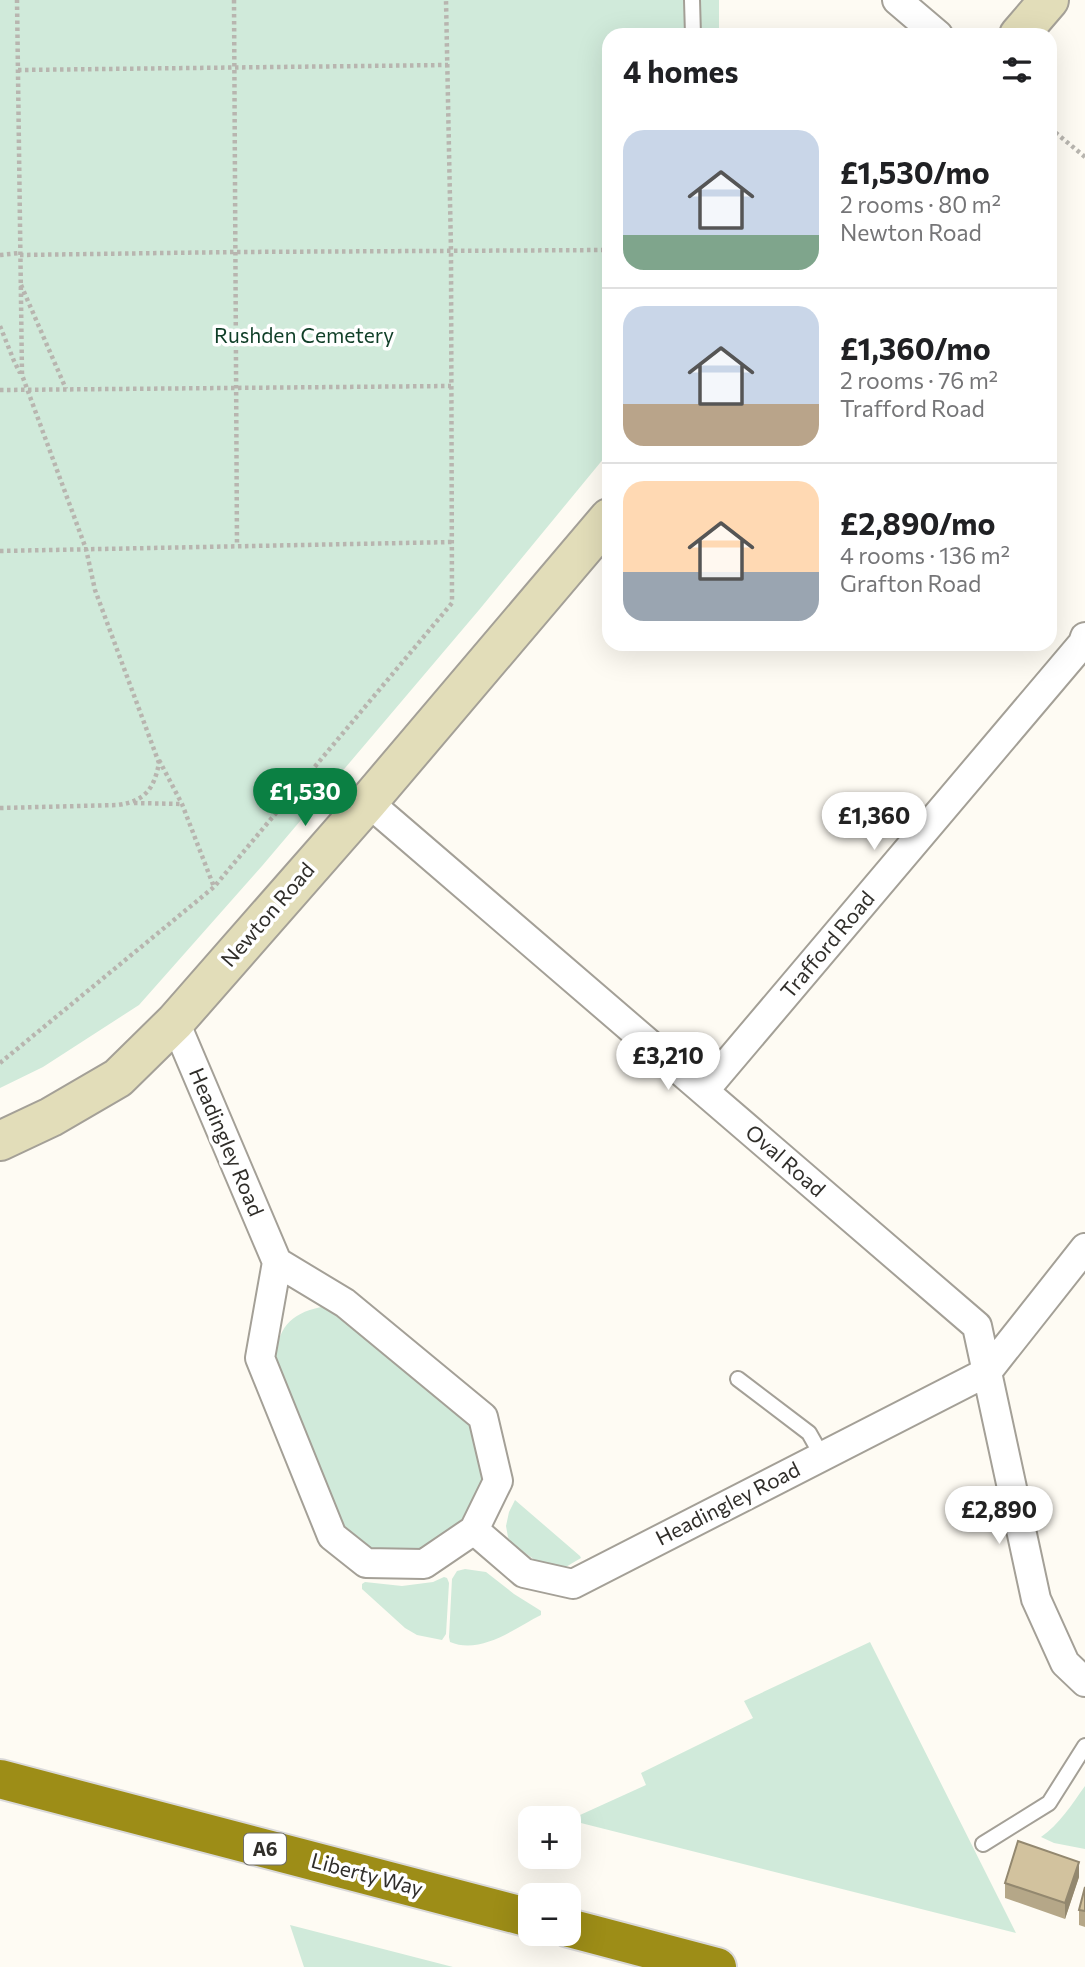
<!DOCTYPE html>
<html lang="en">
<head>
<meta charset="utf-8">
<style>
  :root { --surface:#fff; --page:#f2f2f2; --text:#202124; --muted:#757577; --line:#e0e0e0; --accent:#0b8043 }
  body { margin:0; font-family:Commissioner,sans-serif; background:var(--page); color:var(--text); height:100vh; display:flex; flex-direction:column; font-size:26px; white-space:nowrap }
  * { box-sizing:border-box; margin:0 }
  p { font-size:23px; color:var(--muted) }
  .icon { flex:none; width:38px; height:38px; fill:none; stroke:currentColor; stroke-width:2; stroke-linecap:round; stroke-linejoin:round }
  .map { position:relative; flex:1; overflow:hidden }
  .sheet { position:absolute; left:602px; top:28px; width:455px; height:623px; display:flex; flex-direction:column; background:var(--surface); border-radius:21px; box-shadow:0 7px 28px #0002 }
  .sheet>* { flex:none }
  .buttons { position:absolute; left:518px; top:1806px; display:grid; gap:14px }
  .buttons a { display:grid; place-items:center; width:63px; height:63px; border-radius:14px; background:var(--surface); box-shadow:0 7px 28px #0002; font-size:35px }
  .price { position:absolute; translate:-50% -60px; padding:0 16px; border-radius:24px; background:#fff; color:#222; font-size:23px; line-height:46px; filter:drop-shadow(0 2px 4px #0008) }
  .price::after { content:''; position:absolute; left:50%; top:42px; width:21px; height:16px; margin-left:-10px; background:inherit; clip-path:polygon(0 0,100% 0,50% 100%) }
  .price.current { background:var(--accent); color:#fff }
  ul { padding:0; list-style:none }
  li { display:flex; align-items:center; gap:21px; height:175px; padding:0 21px }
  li+li { border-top:2px solid var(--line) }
  li span { display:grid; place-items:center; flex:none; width:196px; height:140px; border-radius:21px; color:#555 }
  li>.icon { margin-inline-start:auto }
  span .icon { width:84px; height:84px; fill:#fffc; stroke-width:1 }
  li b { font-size:30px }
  h2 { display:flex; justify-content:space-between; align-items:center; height:84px; padding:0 21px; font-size:30px }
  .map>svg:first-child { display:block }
  .green { fill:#d0eada }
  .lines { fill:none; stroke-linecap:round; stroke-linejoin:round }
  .lane-casing { stroke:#a4a097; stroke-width:18 }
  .street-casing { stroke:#a4a097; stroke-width:32 }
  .secondary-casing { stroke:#a4a097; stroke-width:42 }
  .highway-casing { stroke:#dad9d9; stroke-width:42 }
  .path { stroke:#b8b5af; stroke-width:4.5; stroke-dasharray:3.5 3.5; stroke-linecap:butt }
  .lane { stroke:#fff; stroke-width:14 }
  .street { stroke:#fff; stroke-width:28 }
  .secondary { stroke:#e2ddb9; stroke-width:38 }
  .highway { stroke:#9d8d17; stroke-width:38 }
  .wall { fill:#b5a788 }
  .shaded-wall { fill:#93886f }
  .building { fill:#d2c29e; stroke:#93886f; stroke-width:2 }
  .labels { text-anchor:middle; stroke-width:7; stroke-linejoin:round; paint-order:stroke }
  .shield { fill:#fff; stroke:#6e6d6a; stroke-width:2 }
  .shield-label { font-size:19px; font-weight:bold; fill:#302e2a }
  .park-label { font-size:21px; fill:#103f28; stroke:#fff }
  .street-label { font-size:21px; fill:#302e2a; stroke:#fff }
</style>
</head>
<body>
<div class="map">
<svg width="1085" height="1967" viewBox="0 0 1085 1967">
  <rect width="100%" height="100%" fill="#fefbf3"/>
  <!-- green -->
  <path class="green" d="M0 0H719V35H609V452L479 610 262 866 139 1005 43 1067 0 1088Z
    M321 1307 334 1309 469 1418 487 1473 466 1522 427 1552 365 1550 347 1538 274 1360C279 1329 288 1314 321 1307Z
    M515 1500 580 1556 581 1558 564 1568 548 1569 512 1544 508 1537 506 1526 509 1512Z
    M465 1569 486 1572 514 1594 538 1609 541 1611V1615C515 1628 481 1655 450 1642L449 1637 452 1579 457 1571Z
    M444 1577 447 1578 449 1583 446 1634 442 1640 417 1635 405 1628 362 1589V1584L365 1582 402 1586 433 1582Z
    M870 1642 1016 1933 569 1820 646 1785 641 1773 753 1718 744 1701Z
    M1085 1786V1849L1054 1843 1041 1837C1059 1825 1072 1804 1085 1786Z
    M290 1925 453 1967H304Z"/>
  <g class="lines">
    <!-- lane casing -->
    <g class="lane-casing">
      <path id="lane" d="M692 0 693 35
        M738 1379 809 1433 822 1456
        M983 1844 1049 1803 1085 1746"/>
    </g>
    <!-- street casing -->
    <g class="street-casing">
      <path id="street" d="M897 0 938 35
        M368 802 977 1326 1036 1599 1065 1663 1085 1682
        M175 1022 277 1262 260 1358 332 1536 366 1563 424 1564 474 1530 524 1573 573 1584 987 1372 1085 1248
        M704 1091 1083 643 1085 637
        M277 1262 345 1303 483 1417 498 1481 474 1530"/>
    </g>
    <!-- secondary casing -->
    <g class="secondary-casing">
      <path id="secondary" d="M1019 35 1049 0
        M0 1141 51 1117 118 1078 175 1022 368 802 609 518"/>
    </g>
    <!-- highway casing -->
    <g class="highway-casing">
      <path id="highway" d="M0 1779 530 1918
        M569 1928 717 1967"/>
    </g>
    <!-- path -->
    <path class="path" d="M234 0 237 546
      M18 70 448 65
      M1050 128 1085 157
      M0 255 20 253
      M20 255 236 252 609 250
      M21 285 66 389
      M0 326 14 361 20 373
      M0 390 451 386
      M0 551 453 542
      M159 760 182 804 214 887
      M134 803 182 804
      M0 808 118 805C145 801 154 789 159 763L95 590 86 549 22 375 17 0
      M0 1063 214 887 452 603 451 251 446 0"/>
    <!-- lane -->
    <use href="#lane" class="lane"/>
    <!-- street -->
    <use href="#street" class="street"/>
    <!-- secondary -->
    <use href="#secondary" class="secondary"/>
    <!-- highway -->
    <use href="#highway" class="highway"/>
  </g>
  <!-- wall -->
  <path class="wall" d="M1079 1877 1065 1919 1005 1898V1883Z
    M1085 1887V1927L1079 1925V1910Z"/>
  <!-- shaded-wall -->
  <path class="shaded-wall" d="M1079 1862V1877L1065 1919V1903Z"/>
  <!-- building -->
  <path class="building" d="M1018 1841 1079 1862 1065 1903 1005 1883Z
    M1085 1887V1911L1079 1910Z"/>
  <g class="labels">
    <!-- shield labels -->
    <rect class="shield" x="244" y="1833.5" width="42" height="31" rx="5"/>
    <g class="shield-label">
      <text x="265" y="1856">A6</text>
    </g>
    <!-- park labels -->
    <g class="park-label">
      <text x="304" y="343">Rushden Cemetery</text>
    </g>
    <!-- street labels -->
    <g class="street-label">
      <text transform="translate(268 915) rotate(-49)" y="7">Newton Road</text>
      <text transform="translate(828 945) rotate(-50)" y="7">Trafford Road</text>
      <text transform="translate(226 1142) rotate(67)" y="7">Headingley Road</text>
      <text transform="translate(785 1161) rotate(41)" y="7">Oval Road</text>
      <text transform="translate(728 1504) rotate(-27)" y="7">Headingley Road</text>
      <text transform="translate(367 1875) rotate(15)" y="7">Liberty Way</text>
    </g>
  </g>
</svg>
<div class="buttons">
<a>+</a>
<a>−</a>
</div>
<b class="price current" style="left:305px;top:828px">£1,530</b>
<b class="price" style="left:874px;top:852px">£1,360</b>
<b class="price" style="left:668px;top:1092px">£3,210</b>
<b class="price" style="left:999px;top:1546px">£2,890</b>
<section class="sheet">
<h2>4 homes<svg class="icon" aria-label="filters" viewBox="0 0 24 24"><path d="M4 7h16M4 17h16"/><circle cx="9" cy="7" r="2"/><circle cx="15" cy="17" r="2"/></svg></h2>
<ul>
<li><span style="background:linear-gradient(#c9d6e8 75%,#7fa58c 0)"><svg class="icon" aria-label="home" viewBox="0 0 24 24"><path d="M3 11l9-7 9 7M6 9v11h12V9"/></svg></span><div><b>£1,530/mo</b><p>2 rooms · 80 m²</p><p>Newton Road</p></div></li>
<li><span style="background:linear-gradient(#c9d6e8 70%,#b9a48a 0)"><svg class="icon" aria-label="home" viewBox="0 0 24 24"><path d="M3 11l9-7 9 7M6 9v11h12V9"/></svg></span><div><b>£1,360/mo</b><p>2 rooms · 76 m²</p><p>Trafford Road</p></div></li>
<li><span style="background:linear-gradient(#ffd9b3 65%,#9aa5b1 0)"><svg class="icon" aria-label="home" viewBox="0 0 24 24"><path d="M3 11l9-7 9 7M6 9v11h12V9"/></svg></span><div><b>£2,890/mo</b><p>4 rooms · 136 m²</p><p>Grafton Road</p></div></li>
</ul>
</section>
</div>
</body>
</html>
